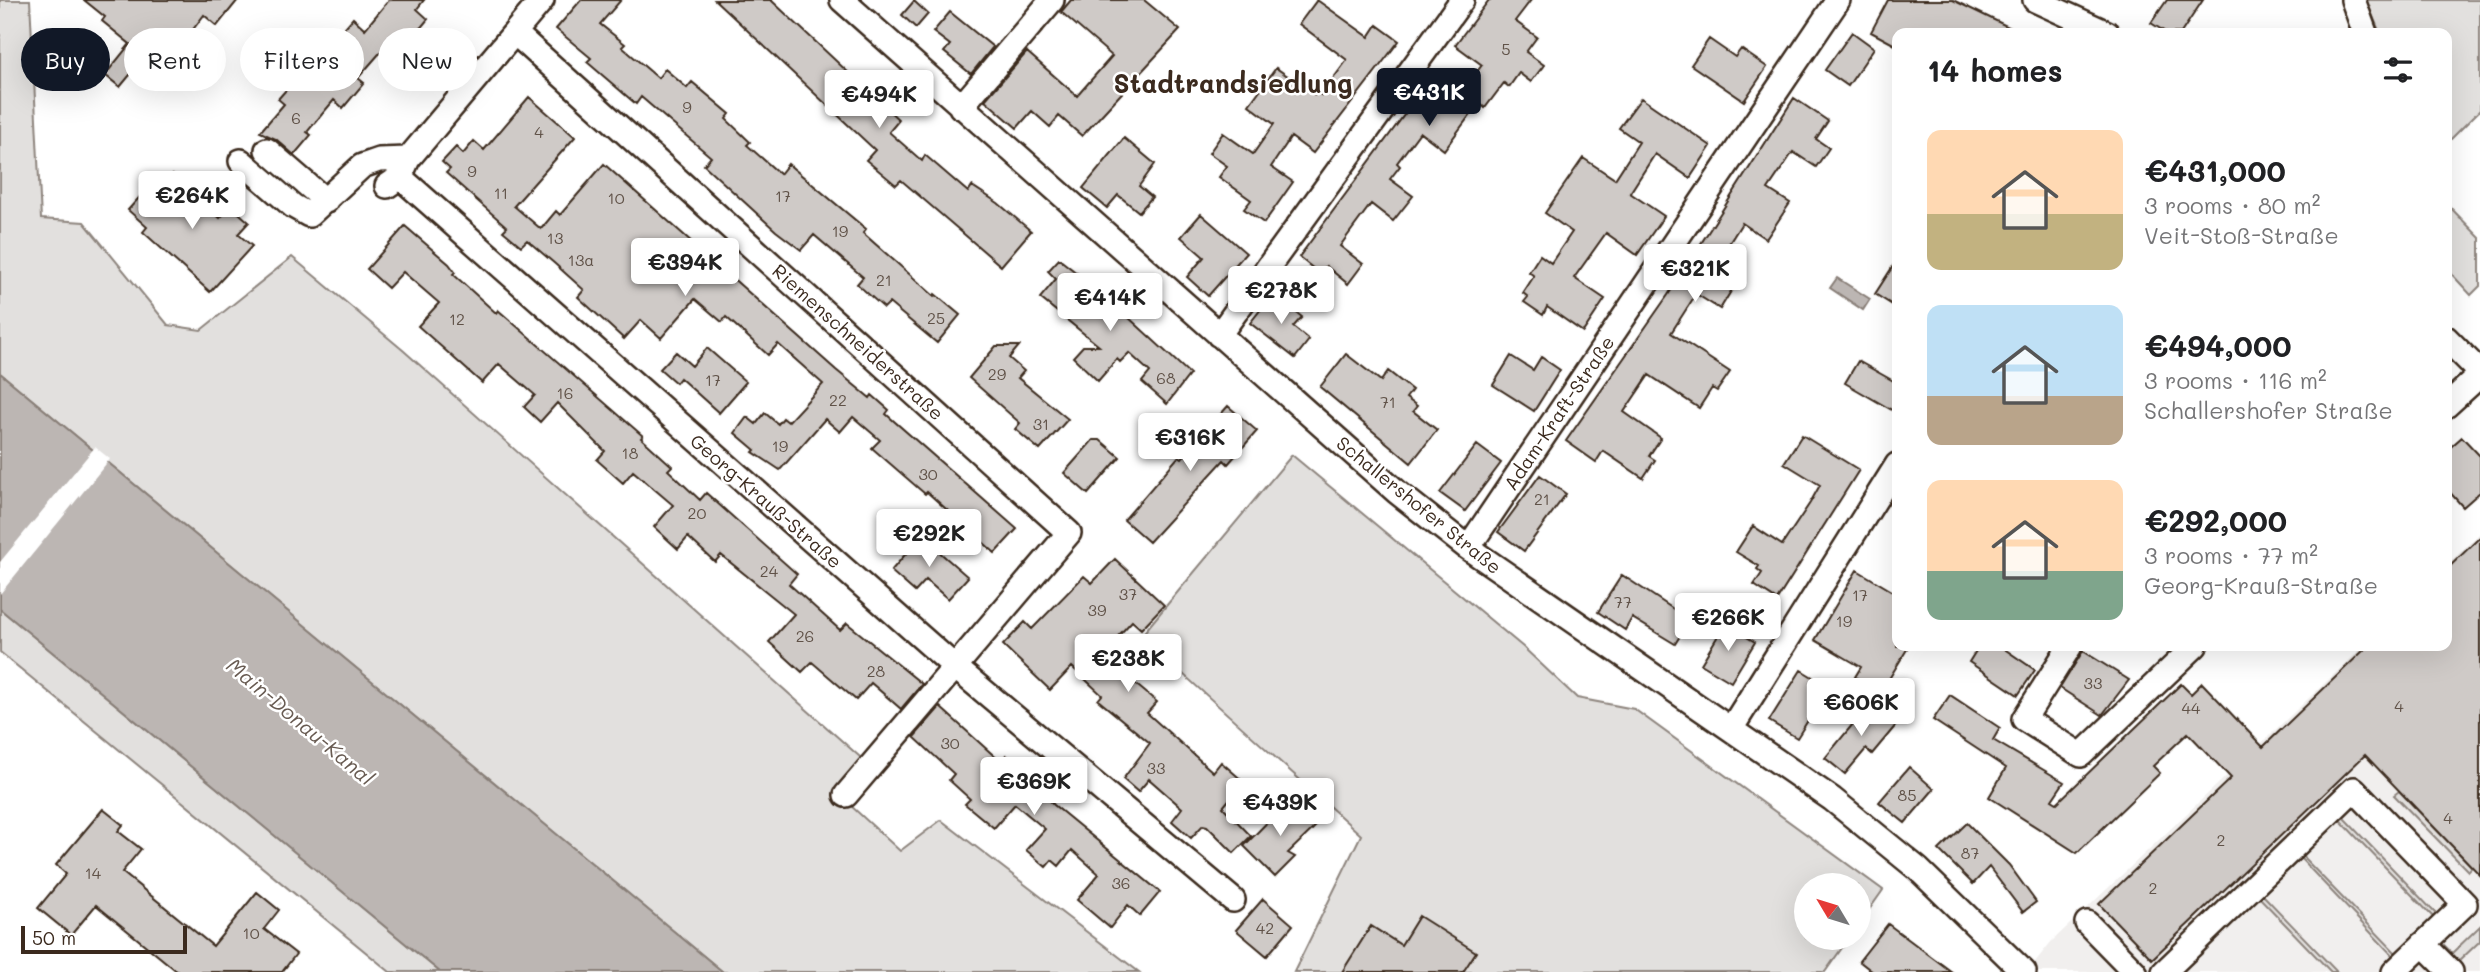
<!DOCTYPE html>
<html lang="en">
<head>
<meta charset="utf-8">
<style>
  :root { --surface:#fff; --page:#f6f6f6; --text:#202124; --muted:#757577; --accent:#111827 }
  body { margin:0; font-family:Mali,sans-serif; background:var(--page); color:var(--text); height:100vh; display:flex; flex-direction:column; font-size:26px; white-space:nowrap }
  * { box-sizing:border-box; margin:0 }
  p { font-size:23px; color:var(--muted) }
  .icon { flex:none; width:38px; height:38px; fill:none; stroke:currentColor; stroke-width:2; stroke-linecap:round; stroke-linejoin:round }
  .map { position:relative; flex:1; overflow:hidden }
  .panel { position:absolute; left:1892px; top:28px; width:560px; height:623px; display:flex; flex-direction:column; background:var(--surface); border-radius:14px; box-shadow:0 7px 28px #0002 }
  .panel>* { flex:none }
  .hud { position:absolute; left:21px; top:28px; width:665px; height:63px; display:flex; gap:14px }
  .needle { width:46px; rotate:308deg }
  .fabs { position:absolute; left:1794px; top:873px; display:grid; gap:14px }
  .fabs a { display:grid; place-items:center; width:77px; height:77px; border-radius:50%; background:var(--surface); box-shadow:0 7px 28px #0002; font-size:35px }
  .scale { position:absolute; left:21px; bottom:18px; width:166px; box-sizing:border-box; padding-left:7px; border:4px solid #3b2a1e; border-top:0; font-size:19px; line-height:24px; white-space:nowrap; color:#3b2a1e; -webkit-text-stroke:5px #fff; paint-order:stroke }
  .price { position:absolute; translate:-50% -60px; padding:0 16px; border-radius:7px; background:#fff; color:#222; font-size:23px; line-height:46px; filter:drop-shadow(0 2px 4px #0008) }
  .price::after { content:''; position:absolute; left:50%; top:42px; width:21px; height:16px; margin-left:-10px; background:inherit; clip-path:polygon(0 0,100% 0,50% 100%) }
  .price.active { background:var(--accent); color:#fff }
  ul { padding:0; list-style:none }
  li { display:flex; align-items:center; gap:21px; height:175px; padding:0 35px }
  li span { display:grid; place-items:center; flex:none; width:196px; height:140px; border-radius:14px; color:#555 }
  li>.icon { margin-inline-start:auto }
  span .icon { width:84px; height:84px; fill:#fffc; stroke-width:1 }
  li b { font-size:30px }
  h2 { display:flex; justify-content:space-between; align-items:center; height:84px; padding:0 35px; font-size:30px }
  .tag { padding:0 24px; border-radius:32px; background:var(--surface); box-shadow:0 7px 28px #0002; font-size:24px; line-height:63px }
  .tag.active { background:var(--accent); color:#fff }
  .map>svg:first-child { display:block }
  .built { fill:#f1efee }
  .green { fill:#e2e0de; stroke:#8e857e; stroke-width:2 }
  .water { fill:#bcb6b3; stroke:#887e77; stroke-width:2 }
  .pier { fill:#fff }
  .building { fill:#cfcac7; stroke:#3b2a1e; stroke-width:2 }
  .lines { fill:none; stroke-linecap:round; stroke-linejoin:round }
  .minor-casing { stroke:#3b2a1e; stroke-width:28 }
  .minor { stroke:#fff; stroke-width:23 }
  .labels { text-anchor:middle; stroke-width:5; stroke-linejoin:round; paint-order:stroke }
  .number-label { font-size:16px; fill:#605248 }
  .street-label { font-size:19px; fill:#3b2a1e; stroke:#fff }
  .water-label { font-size:21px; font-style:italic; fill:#685b52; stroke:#fff }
  .district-label { font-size:26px; font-weight:bold; fill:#3b2a1e; stroke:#fff }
</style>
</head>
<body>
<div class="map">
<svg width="2480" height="972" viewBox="0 0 2480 972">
  <rect width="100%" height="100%" fill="#fff"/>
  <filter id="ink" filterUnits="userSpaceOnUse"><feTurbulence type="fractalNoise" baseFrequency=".0143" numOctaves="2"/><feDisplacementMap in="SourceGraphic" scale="14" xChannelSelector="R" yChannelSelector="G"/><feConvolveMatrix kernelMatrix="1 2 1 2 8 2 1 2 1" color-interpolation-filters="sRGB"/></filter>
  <g filter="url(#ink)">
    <!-- built -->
    <path class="built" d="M2480 533V972H2027L2051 942 2364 646H2446L2447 565Z"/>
    <!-- green -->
    <path class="green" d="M0 0H30L41 219 84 222 168 325 201 330 292 257 404 351 878 773 850 805 900 851 941 820 1139 972H723L0 373Z
      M2366 0H2480V110L2447 143 2446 33H2380Z
      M2446 203 2480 238V286L2471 295 2447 269Z
      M1292 455 1523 647 1577 698 1634 709 1883 890 1859 924 1858 886H1806V938H1849L1825 972H1294L1361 835 1141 636Z
      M0 609 440 972H390L0 652Z
      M2399 791 2472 867 2468 871 2394 795Z
      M2343 817 2437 915 2434 918 2340 820Z
      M2302 856 2397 954 2394 957 2300 858Z
      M2262 894 2337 972H2331L2259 897Z
      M2480 926V941L2457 963 2440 945 2442 943 2452 953Z"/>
    <!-- water -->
    <path class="water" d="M1837 278 1870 299 1863 310 1830 288Z
      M0 373 723 972H440L0 609Z"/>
    <!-- pier -->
    <path class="pier" d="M95 447 110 459 0 594V562Z"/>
    <!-- building -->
    <path class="building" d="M84 0H238L217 26 204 15 188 36 182 31 164 52 159 48 143 67 139 64 120 87 105 75 130 44 102 21 105 17Z
      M389 0H424L417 9 428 19 397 56 386 46 358 78 364 83 343 108 334 100 307 132 311 135 294 155 276 139 260 132 284 104 278 99 301 73 311 81 334 54 327 48 353 18 365 29Z
      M581 0H621L600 24 625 44 622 47 658 78 665 69 687 88 692 82 730 114 726 119 750 142 747 145 780 174 788 164 866 229 863 233 934 296 935 294 960 315 937 343 889 303 884 308 857 284 863 277 814 235 801 250 776 231 704 165 711 157 641 97 636 104 587 62 591 58 556 29Z
      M715 0H771L899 120 889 132 922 161 925 155 968 192 972 186 998 203 1031 231 1024 239 1001 266 901 180 896 185 866 160 875 150Z
      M1071 0H1144L1180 30 1082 136 1059 116 1050 127 1032 111 1017 128 985 100 1027 52 1077 96 1112 56 1061 12Z
      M1317 0 1369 37 1377 25 1399 41 1313 153 1291 137 1271 167 1293 182 1264 223 1244 209 1251 200 1219 177 1227 166 1209 153 1223 133 1253 154 1274 124 1249 105 1276 68 1315 95 1317 92 1321 95 1347 60 1299 24Z
      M1489 0H1531L1515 21 1537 37 1526 52 1544 65 1531 82 1519 73 1509 87 1504 83 1485 108 1479 103 1444 150 1420 132 1397 163 1400 166 1390 179 1413 196 1393 221 1371 204 1340 246 1363 264 1348 284 1326 266 1320 274 1299 257 1433 76 1459 95 1482 65 1455 45Z
      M1888 0H1953L2021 33H1897V46L1871 32Z
      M2167 0H2203L2181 33H2167L2151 23Z
      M914 1 928 14 916 28 902 15Z
      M950 12 993 47 971 74 944 52 950 45 933 32Z
      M1852 32 1874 48 1848 86 1825 70Z
      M1709 39 1735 57 1741 49 1767 67 1744 101 1691 65Z
      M529 97 575 137 514 206 541 229 556 211 560 215 604 164 836 370 870 398 872 395 889 410 886 414 1017 529 995 553 927 492 925 494 872 448 880 440 853 417 840 432 825 419 780 470 753 452 755 450 735 433 747 417 756 424 765 413 778 424 783 418 788 422 823 384 778 344 768 355 726 317 722 322 695 299 661 338 641 320 624 339 578 297 584 290 555 264 527 240 521 246 503 231 507 227 446 173 450 169 442 162 456 147 463 154 474 141 484 150Z
      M1641 98 1711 146 1690 178 1655 154 1630 193 1664 216 1637 255 1606 233 1574 278 1605 299 1583 332 1547 307 1543 315 1524 302 1528 297 1523 293 1534 276 1529 272 1540 255 1551 263 1572 232 1545 213 1583 158 1615 179 1639 142 1619 128Z
      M1794 98 1828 121 1816 139 1829 148 1816 167 1793 152 1768 189 1790 203 1766 239 1742 223 1718 261 1741 275 1720 309 1696 294 1671 333 1730 372 1717 391 1712 388 1699 408 1649 375 1624 412 1661 438 1649 456 1655 460 1643 478 1603 451 1596 462 1566 441 1668 295Z
      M1124 138 1155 164 1139 186 1152 197 1139 212 1118 195 1107 208 1083 188Z
      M173 175 220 218 231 206 249 222 238 234 252 246 210 292 143 232 147 227 128 210 156 179 163 185Z
      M1201 214 1246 253 1208 296 1187 277 1204 257 1181 237Z
      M405 226 449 264 455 272 453 274 496 313 498 310 643 436 641 438 672 466 668 470 700 500 706 493 797 574 789 584 840 630 847 623 922 684 901 709 871 683 856 700 812 662 802 672 769 642 794 614 721 555 715 562 688 537 678 549 654 527 673 505 633 471 623 483 597 460 605 451 557 403 540 422 524 407 535 395 499 364 482 383 418 326 439 303 403 272 388 288 367 269Z
      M1059 259 1101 292 1190 374 1167 404 1142 382 1150 372 1129 353 1120 362 1117 359 1098 381 1073 357 1083 346H1099L1040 298 1056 279 1048 271Z
      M1897 260V308L1875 294Z
      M1273 294 1302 317 1293 327 1309 340 1295 358 1250 323Z
      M996 346H1019L1009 358 1024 371 1018 378 1068 419 1040 450 1015 429 1020 423 969 378Z
      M707 348 746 382 719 413 680 378 676 383 660 369 676 352 692 366Z
      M1346 354 1381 381 1388 371 1412 390 1406 398 1417 406 1413 411 1437 430 1411 463 1320 387Z
      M1511 356 1533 370 1541 357 1560 370 1534 411 1493 385Z
      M1858 361 1897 383V413L1845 383Z
      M1228 406 1257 431 1228 464 1224 460 1149 542 1124 520 1179 456 1182 458Z
      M1802 435 1859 470 1777 600 1754 585 1762 573 1757 569 1759 566 1736 552 1753 526 1782 545 1810 503 1820 485 1784 463Z
      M2462 437 2480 456V492L2463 507 2446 488V451Z
      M1093 440H1100L1120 457 1088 494 1064 473Z
      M1477 445 1501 463 1465 511 1440 493Z
      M1540 475 1566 494 1524 551 1498 532Z
      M921 536 968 577 948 599 926 580 915 592 891 571Z
      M2480 537V875L2365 755 2152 959 2099 904 2231 778 2188 733 2153 766 2160 773 2077 853 1989 797 2006 768 1933 720 1950 695 2000 728 1993 740 2064 782 2052 800 2057 803 2181 684 2191 694 2202 683 2263 747 2368 646H2446V570Z
      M1115 559 1164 605 1141 629 1132 621 1101 655 1157 702 1147 713 1213 772 1221 762 1244 782 1223 807 1251 836 1234 853 1207 826 1203 825 1191 838 1172 821 1182 808 1149 779 1138 792 1123 779 1150 743 1098 700 1102 695 1072 667 1050 690 1003 645 1025 622 1032 629 1084 576 1092 583Z
      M1857 570 1897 594V646H1909L1881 692 1855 677 1861 667 1815 640Z
      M1622 575 1690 620 1675 644 1632 618 1625 630 1598 612Z
      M1725 624 1755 642 1731 682 1701 664Z
      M1979 646H2000L2035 670 2018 695 1969 662Z
      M2083 651 2129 680 2102 715 2060 688Z
      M1801 670 1829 687 1797 738 1769 721Z
      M1871 702 1897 724 1872 754 1866 749 1845 774 1825 758Z
      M940 707 1001 762 1006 755 1046 789 1043 793 1054 805 1160 892 1140 916 1128 905 1110 928 1077 900 1099 874 1072 850 1059 866 1052 860 1046 867 1026 850 1045 829 1015 804 994 828 965 804 970 799 949 780 954 774 914 737Z
      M1909 767 1934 789 1905 823 1879 802Z
      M1289 800 1315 827 1288 853 1295 857 1275 877 1244 846Z
      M103 809 123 825 118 831 141 849 122 872 213 946 257 892 279 910 264 929 296 954 282 972H178L96 905 71 935 38 908 66 874 56 865Z
      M1967 823 2009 865 2036 902 2023 912 1989 867 1973 884 1939 850Z
      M1263 899 1293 925 1267 956 1236 930Z
      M1419 916 1476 952 1463 972H1342L1371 926 1401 945Z
      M1888 924 1952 972H1873L1859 961Z"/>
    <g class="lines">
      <!-- minor casing -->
      <g class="minor-casing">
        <path id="minor" d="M842 0 1397 492 1468 548 1832 799 1918 869 2024 972
          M2035 0 2107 33
          M2353 0 2365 33
          M515 33 1069 533 846 795
          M961 107 1052 0
          M267 150 326 201
          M241 161 293 206 309 215 362 166 379 160 408 159
          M400 177 955 667 1233 900
          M387 186 400 177 408 159 542 0
          M1219 335 1462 0
          M2446 338 2480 372
          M2446 406 2480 375
          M1468 548 1838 0
          M2070 646 2024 719 2081 755 2195 646
          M1731 729 1897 465
          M2087 923 2135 972
          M2423 944 2451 972
          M2164 972 2354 789 2465 904 2394 972"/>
      </g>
      <!-- minor -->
      <use href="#minor" class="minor"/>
    </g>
  </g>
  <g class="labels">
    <!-- number labels -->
    <g class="number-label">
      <text x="1506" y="55">5</text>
      <text x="687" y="113">9</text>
      <text x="296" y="124">6</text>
      <text x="539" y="138">4</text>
      <text x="472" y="177">9</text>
      <text x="501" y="199">11</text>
      <text x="783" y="202">17</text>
      <text x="616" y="204">10</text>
      <text x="840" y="237">19</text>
      <text x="555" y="244">13</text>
      <text x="581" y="266">13a</text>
      <text x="884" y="286">21</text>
      <text x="936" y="324">25</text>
      <text x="457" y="325">12</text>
      <text x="997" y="380">29</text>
      <text x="1166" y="384">68</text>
      <text x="713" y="386">17</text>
      <text x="565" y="399">16</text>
      <text x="838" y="406">22</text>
      <text x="1388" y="408">71</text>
      <text x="1041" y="430">31</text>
      <text x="780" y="452">19</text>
      <text x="630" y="459">18</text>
      <text x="928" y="480">30</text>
      <text x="1542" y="505">21</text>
      <text x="697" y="519">20</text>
      <text x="769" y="577">24</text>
      <text x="1128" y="600">37</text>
      <text x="1860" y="601">17</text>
      <text x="1623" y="608">77</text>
      <text x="1097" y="616">39</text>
      <text x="1844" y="627">19</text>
      <text x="805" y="642">26</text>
      <text x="876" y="677">28</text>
      <text x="2093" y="689">33</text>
      <text x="2399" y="712">4</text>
      <text x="2191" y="714">44</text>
      <text x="950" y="749">30</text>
      <text x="1156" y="774">33</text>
      <text x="1907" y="801">85</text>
      <text x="2448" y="824">4</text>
      <text x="2221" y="846">2</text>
      <text x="1970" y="859">87</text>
      <text x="93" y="879">14</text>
      <text x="1121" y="889">36</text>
      <text x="2153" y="894">2</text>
      <text x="1265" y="934">42</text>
      <text x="251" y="939">10</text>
    </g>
    <!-- street labels -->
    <g class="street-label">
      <text transform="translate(858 342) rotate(42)" y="7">Riemenschneiderstraße</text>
      <text transform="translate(1559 413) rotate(-56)" y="7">Adam-Kraft-Straße</text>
      <text transform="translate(766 501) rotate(41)" y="7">Georg-Krauß-Straße</text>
      <text transform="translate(1419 505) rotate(39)" y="7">Schallershofer Straße</text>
    </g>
    <!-- water labels -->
    <g class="water-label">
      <text transform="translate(300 722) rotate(40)" y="7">Main-Donau-Kanal</text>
    </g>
    <!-- district labels -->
    <g class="district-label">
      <text x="1233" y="93">Stadtrandsiedlung</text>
    </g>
  </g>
</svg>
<div class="fabs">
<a><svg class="needle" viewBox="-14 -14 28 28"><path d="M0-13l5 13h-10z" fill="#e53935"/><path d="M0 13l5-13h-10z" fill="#757577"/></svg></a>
</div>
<div class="scale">50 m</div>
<b class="price active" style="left:1429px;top:128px">€431K</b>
<b class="price" style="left:879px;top:130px">€494K</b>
<b class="price" style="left:192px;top:231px">€264K</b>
<b class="price" style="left:685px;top:298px">€394K</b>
<b class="price" style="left:1695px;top:304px">€321K</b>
<b class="price" style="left:1281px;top:326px">€278K</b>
<b class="price" style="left:1110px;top:333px">€414K</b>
<b class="price" style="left:1190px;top:473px">€316K</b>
<b class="price" style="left:929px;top:569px">€292K</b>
<b class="price" style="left:1728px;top:653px">€266K</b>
<b class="price" style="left:1128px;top:694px">€238K</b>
<b class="price" style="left:1861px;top:738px">€606K</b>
<b class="price" style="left:1034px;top:817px">€369K</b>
<b class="price" style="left:1280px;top:838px">€439K</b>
<div class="hud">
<a class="tag active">Buy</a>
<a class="tag">Rent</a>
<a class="tag">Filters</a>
<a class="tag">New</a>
</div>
<section class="panel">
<h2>14 homes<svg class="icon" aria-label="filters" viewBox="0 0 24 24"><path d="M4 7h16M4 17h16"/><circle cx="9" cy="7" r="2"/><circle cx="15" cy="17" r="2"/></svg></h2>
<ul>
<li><span style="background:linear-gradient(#ffd9b3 60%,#c2b280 0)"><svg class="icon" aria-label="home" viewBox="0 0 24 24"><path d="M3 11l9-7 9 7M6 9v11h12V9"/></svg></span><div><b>€431,000</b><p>3 rooms · 80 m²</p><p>Veit-Stoß-Straße</p></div></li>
<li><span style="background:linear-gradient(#bfe0f5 65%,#b9a48a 0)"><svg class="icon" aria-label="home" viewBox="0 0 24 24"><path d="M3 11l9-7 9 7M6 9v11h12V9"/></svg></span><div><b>€494,000</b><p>3 rooms · 116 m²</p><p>Schallershofer Straße</p></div></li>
<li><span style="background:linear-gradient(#ffd9b3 65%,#7fa58c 0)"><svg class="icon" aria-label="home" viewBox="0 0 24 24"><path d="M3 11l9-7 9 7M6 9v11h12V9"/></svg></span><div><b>€292,000</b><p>3 rooms · 77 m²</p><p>Georg-Krauß-Straße</p></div></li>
</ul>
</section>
</div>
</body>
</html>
